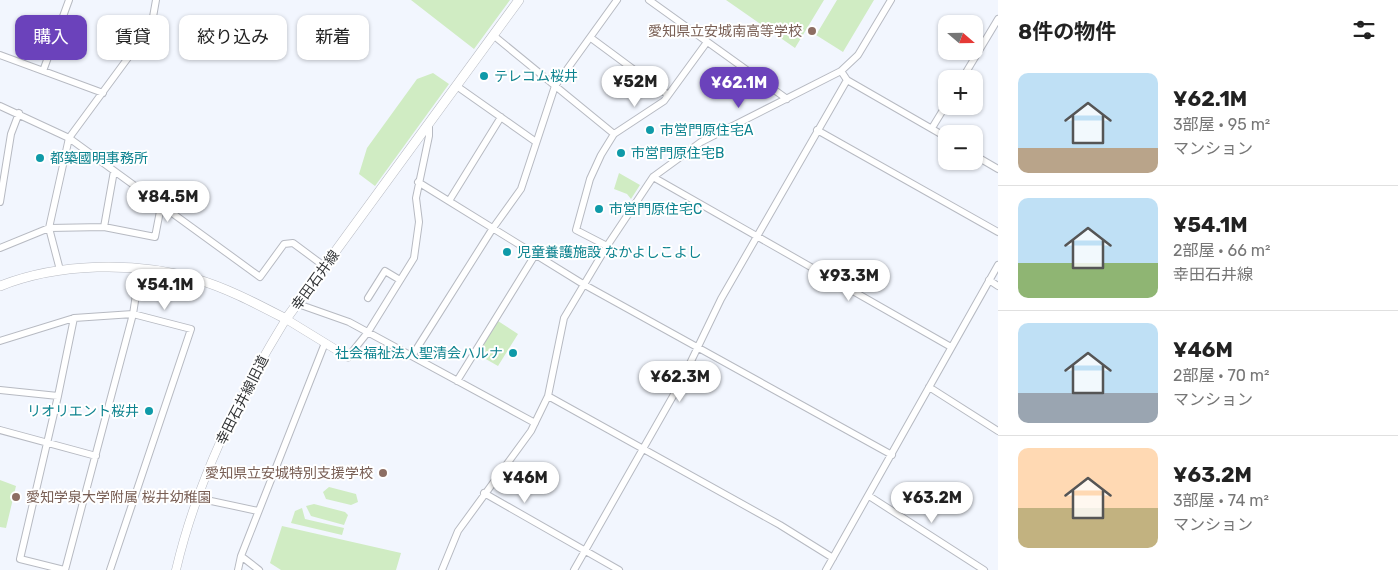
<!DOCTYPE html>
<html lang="ja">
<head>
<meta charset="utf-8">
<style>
  :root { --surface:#fff; --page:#f6f6f6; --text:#222; --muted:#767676; --line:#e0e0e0; --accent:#6b42bb }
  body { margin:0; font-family:Rubik,"Noto Sans JP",sans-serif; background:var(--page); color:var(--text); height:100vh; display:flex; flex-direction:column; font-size:19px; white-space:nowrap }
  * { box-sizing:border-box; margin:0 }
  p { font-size:16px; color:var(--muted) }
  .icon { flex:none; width:28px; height:28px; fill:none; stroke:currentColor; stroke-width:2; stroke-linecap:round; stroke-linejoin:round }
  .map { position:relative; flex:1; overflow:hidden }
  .details { display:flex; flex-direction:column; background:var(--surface); width:400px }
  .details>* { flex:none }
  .hud { position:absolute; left:15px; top:15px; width:475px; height:45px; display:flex; gap:10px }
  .needle { width:32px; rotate:110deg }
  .controls { position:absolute; left:938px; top:15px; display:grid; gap:10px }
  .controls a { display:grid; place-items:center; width:45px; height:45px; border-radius:10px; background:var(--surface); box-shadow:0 1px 4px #0004; font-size:25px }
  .price { position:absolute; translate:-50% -42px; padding:0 11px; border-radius:18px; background:#fff; color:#222; font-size:16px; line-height:32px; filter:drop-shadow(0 1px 2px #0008) }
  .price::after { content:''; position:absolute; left:50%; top:30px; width:15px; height:11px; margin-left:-8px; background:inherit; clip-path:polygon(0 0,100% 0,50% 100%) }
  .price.on { background:var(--accent); color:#fff }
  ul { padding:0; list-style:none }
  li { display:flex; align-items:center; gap:15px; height:125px; padding:0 20px }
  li+li { border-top:1px solid var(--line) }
  li span { display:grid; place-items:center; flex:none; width:140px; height:100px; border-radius:10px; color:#555 }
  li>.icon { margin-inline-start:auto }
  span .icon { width:60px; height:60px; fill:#fffc; stroke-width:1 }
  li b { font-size:21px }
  h2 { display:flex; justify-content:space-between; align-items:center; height:60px; padding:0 20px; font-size:21px }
  .tag { padding:0 18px; border-radius:10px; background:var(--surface); box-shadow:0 1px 4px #0004; font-size:18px; line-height:45px }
  .tag.on { background:var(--accent); color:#fff }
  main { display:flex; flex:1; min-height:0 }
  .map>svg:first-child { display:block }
  .green { fill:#d0ecc3 }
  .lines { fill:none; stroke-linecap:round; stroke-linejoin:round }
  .minor-casing { stroke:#b7bac2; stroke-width:8 }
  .tertiary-casing { stroke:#b7bac2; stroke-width:9 }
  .secondary-casing { stroke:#b7bac2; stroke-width:10 }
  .minor { stroke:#fff; stroke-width:6 }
  .tertiary { stroke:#fff; stroke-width:8 }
  .secondary { stroke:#fff; stroke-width:9 }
  .education-dot { fill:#8d6e63; stroke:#fff; stroke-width:2 }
  .culture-dot { fill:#0f9aa8; stroke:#fff; stroke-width:2 }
  .labels { text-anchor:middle; stroke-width:4; stroke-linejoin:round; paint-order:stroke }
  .education-label { font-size:14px; fill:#785e54; stroke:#fff; text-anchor:end }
  .culture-label { font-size:14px; fill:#0d838f; stroke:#fff; text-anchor:start }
  .street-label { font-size:14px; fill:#323436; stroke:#fff }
</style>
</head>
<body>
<main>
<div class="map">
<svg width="998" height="570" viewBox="0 0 998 570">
  <rect width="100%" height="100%" fill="#f2f6fe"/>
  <!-- green -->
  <path class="green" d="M411 0H510L474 49Z
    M726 0H824L795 48Z
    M837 0H874L843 52 816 35Z
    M433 73 449 84 375 186 359 174 367 148 417 79Z
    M619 173 640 185 631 199 627 194 614 189Z
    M498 321 518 334 498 366 477 354Z
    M0 480 16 486 6 528 0 527Z
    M329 487 356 494 358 502 351 505 326 499 323 492Z
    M314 504 345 512 348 515 344 525 311 516 306 506Z
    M302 508 305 519 344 528 342 535 291 523 295 511Z
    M282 526 401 553 396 570H281L270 563Z"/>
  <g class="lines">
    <!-- minor casing -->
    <g class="minor-casing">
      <path id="minor" d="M649 0 787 99
        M493 35 614 134
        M591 38 668 95
        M0 55 103 93
        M43 71 69 0
        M841 71 847 80 946 137
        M962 79 998 19
        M458 87 536 142
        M0 106 69 138 260 277 284 244 293 243 324 266
        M932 128 946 105
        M817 130 998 232
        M974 155 998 169
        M653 177 951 347
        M418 182 583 284 892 455
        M449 201 501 117
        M0 202 11 134 19 113
        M104 227 114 171
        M607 246 576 230 590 179 601 155 614 134 664 101 707 42
        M0 248 49 228 104 227 155 237 161 206
        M60 270 49 228 69 138 147 32 153 17 156 0
        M989 280 998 286
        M368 298 385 271 400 280
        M298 304 349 322 535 423
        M0 341 74 318 133 314 191 329 110 570
        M412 356 493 228 521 189 555 86 617 0
        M348 357 368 332 414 258 419 222 416 198 429 136V123
        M457 381 535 255
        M929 387 998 431
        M0 390 58 396 20 559 64 570
        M58 396 74 318
        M548 396 780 525 833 558
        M0 430 96 456
        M484 493 619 570
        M869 496 984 570
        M197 498 258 511
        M65 570 133 314 140 269
        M238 570 241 556
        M259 570 241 556 325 343
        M442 570 458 531 531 431 548 396 564 318 607 246 653 177 701 142 841 71 858 55 891 0
        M574 570 681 382 721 299 847 80
        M826 570 998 265"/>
    </g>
    <!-- tertiary casing -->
    <g class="tertiary-casing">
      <path id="tertiary" d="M176 570C197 480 238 397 286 319L348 357"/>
    </g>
    <!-- secondary casing -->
    <g class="secondary-casing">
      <path id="secondary" d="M0 286C58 263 135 261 196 279 227 288 257 304 286 319L519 0"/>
    </g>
    <!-- minor -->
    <use href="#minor" class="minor"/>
    <!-- tertiary -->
    <use href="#tertiary" class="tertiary"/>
    <!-- secondary -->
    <use href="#secondary" class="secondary"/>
  </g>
  <!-- markers -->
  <g class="education-dot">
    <circle cx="812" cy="31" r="5"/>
    <circle cx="383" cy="473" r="5"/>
    <circle cx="16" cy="497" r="5"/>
  </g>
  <g class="culture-dot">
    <circle cx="484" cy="76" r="5"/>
    <circle cx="650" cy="130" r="5"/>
    <circle cx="621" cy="153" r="5"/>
    <circle cx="40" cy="158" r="5"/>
    <circle cx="599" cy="209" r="5"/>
    <circle cx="507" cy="252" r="5"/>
    <circle cx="513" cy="353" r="5"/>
    <circle cx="149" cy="411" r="5"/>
  </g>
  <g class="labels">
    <!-- education labels -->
    <g class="education-label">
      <text x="802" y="36">愛知県立安城南高等学校</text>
      <text x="373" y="478">愛知県立安城特別支援学校</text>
      <text x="26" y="502" text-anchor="start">愛知学泉大学附属 桜井幼稚園</text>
    </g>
    <!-- culture labels -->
    <g class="culture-label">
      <text x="494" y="81">テレコム桜井</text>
      <text x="660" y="135">市営門原住宅A</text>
      <text x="631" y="158">市営門原住宅B</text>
      <text x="50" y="163">都築國明事務所</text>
      <text x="609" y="214">市営門原住宅C</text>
      <text x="517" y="257">児童養護施設 なかよしこよし</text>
      <text x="503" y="358" text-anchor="end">社会福祉法人聖清会ハルナ</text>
      <text x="139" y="416" text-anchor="end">リオリエント桜井</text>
    </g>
    <!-- street labels -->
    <g class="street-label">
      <text transform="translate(315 280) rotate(-54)" y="5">幸田石井線</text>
      <text transform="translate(242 400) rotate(-63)" y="5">幸田石井線旧道</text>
    </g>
  </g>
</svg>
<div class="controls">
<a><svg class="needle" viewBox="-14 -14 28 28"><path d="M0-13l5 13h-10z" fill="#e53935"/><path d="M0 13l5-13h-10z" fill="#767676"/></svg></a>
<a>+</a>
<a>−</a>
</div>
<b class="price" style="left:635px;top:108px">¥52M</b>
<b class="price on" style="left:739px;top:109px">¥62.1M</b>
<b class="price" style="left:168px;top:223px">¥84.5M</b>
<b class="price" style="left:849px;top:302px">¥93.3M</b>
<b class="price" style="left:165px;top:311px">¥54.1M</b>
<b class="price" style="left:680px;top:403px">¥62.3M</b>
<b class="price" style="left:525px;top:504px">¥46M</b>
<b class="price" style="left:932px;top:524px">¥63.2M</b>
<div class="hud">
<a class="tag on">購入</a>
<a class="tag">賃貸</a>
<a class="tag">絞り込み</a>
<a class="tag">新着</a>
</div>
</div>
<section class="details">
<h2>8件の物件<svg class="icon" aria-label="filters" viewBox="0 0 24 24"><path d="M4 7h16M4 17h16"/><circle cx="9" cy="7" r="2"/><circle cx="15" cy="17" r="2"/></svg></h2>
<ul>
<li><span style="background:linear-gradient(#bfe0f5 75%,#b9a48a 0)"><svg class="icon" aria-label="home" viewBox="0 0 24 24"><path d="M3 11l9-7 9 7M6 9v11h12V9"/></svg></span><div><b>¥62.1M</b><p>3部屋 · 95 m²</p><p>マンション</p></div></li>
<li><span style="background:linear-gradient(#bfe0f5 65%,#8fb573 0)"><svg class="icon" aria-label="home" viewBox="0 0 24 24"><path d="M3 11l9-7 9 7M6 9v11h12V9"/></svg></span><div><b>¥54.1M</b><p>2部屋 · 66 m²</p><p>幸田石井線</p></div></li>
<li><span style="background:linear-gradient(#bfe0f5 70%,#9aa5b1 0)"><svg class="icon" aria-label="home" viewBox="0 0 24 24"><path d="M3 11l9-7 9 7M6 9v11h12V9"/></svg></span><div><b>¥46M</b><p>2部屋 · 70 m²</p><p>マンション</p></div></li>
<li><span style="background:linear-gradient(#ffd9b3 60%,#c2b280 0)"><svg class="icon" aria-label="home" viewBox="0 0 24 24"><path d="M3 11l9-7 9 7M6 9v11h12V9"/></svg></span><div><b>¥63.2M</b><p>3部屋 · 74 m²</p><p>マンション</p></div></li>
</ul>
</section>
</main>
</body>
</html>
